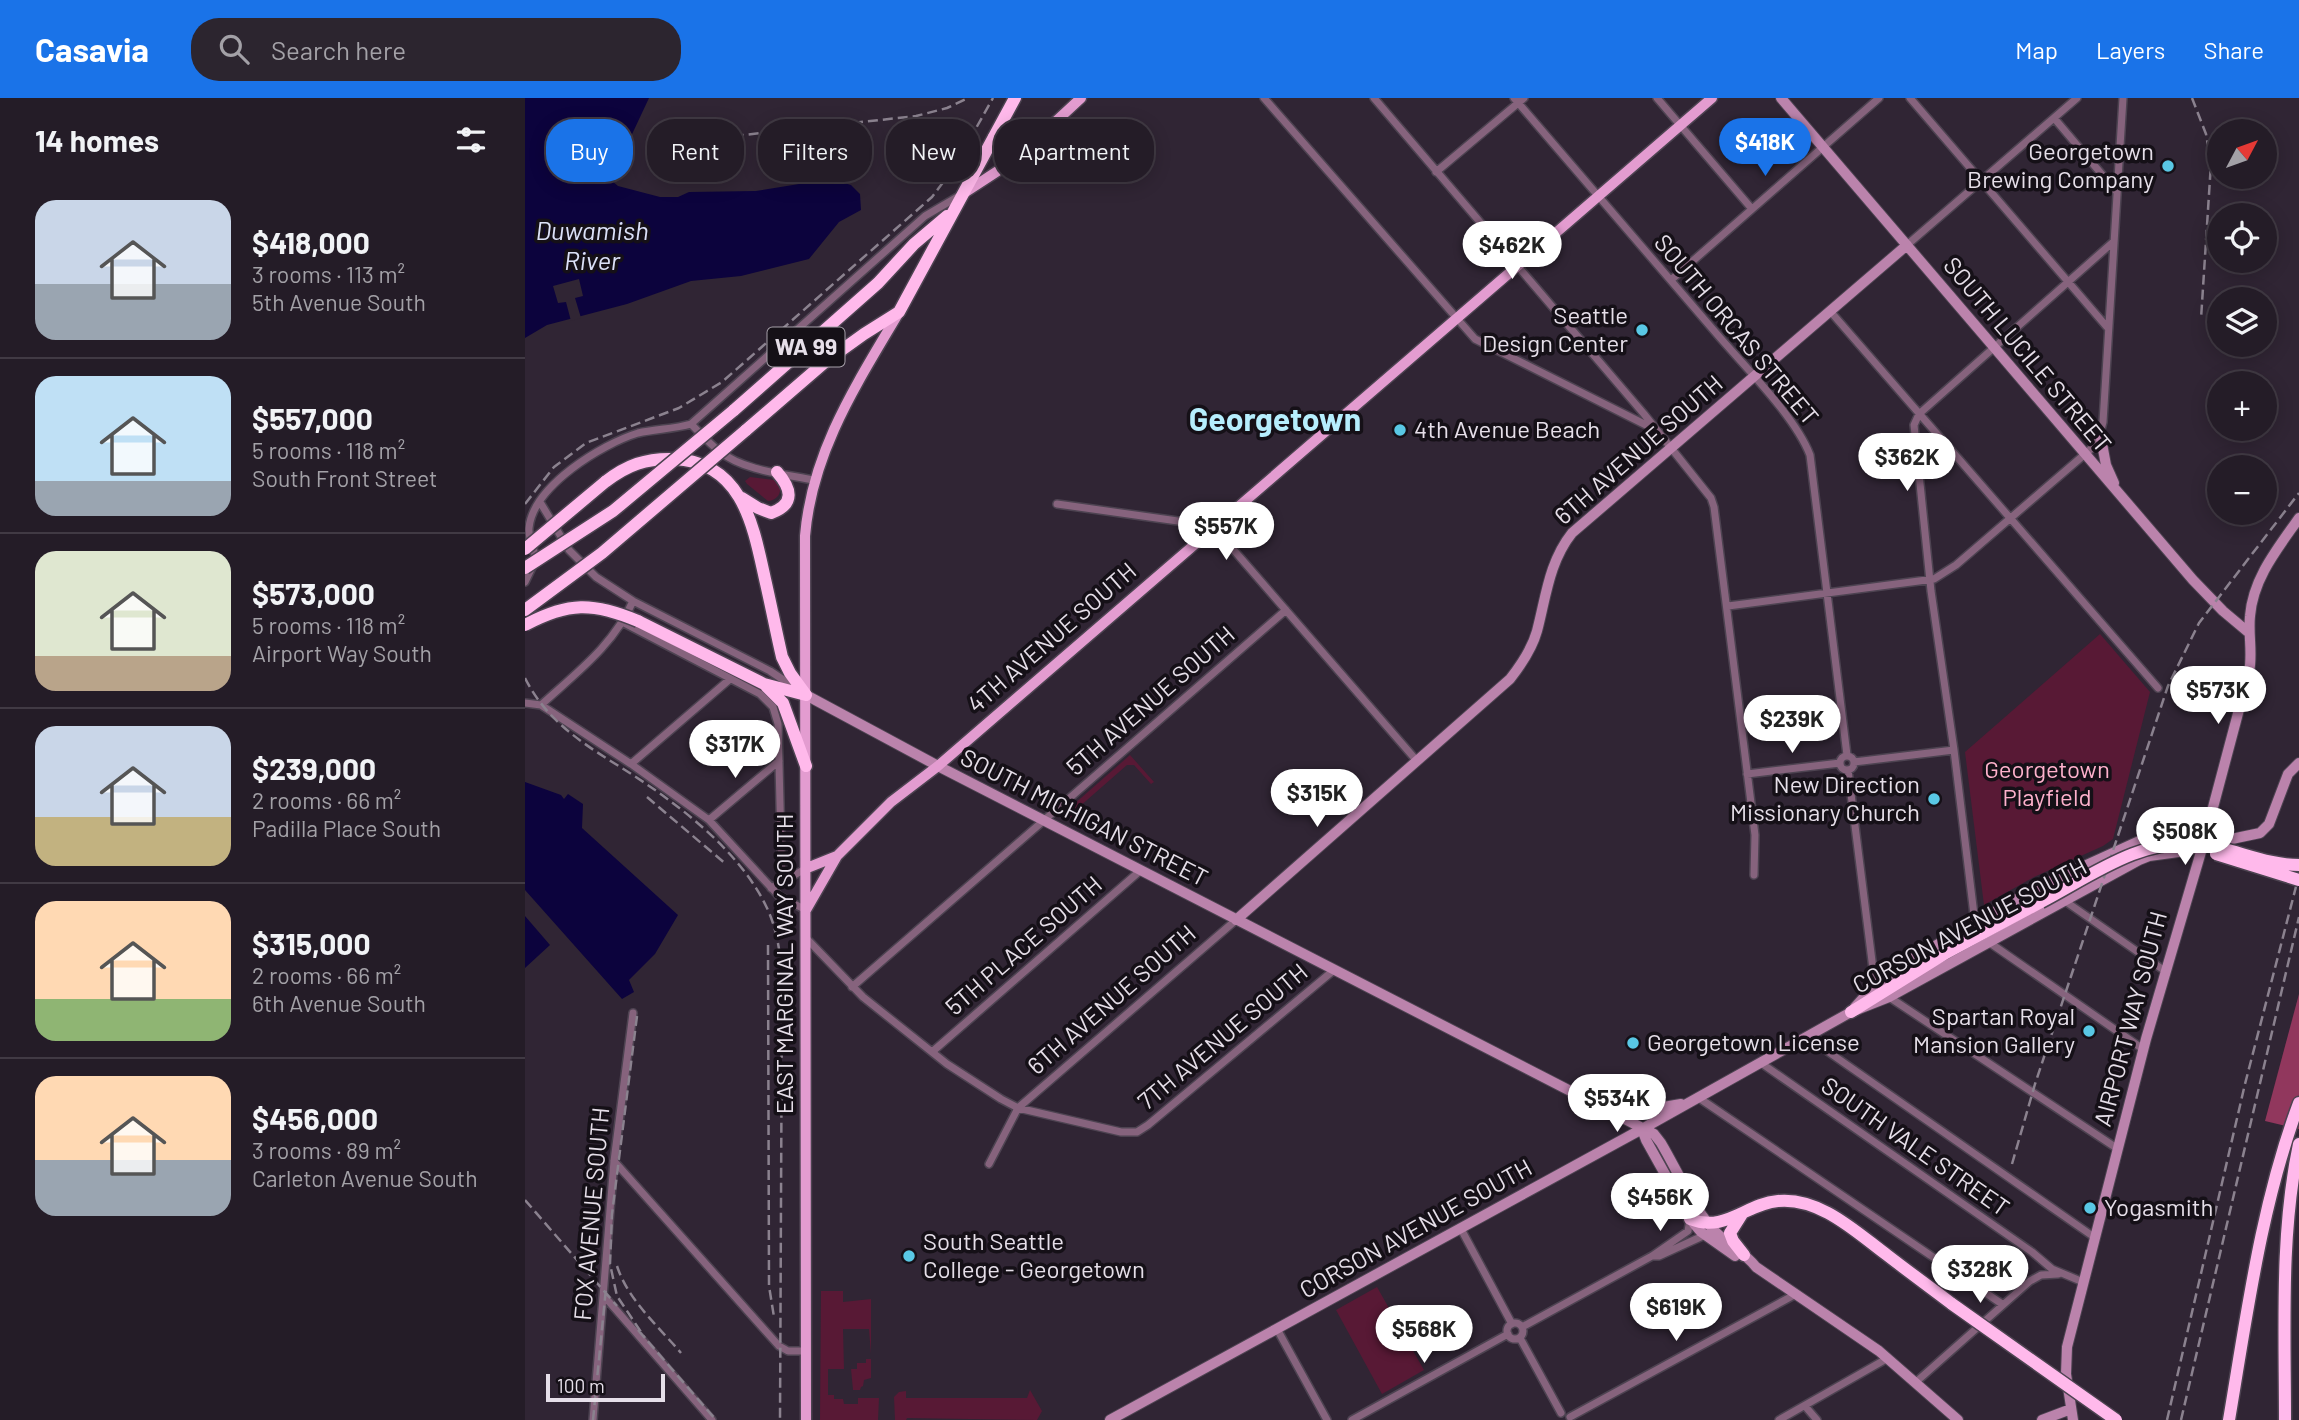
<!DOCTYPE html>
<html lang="en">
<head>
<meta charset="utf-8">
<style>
  :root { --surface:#241c27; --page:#2c252f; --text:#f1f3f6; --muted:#a3a1a7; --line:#413a44; --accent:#1a73e8 }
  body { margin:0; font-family:Barlow,sans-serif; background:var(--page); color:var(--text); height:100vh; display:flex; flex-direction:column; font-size:26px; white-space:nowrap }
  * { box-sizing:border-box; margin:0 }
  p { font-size:23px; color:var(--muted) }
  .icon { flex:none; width:38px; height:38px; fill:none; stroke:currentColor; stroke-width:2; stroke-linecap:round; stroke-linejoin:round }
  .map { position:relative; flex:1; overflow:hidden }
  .drawer { display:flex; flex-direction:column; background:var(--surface); width:525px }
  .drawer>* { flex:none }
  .hud { position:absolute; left:21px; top:21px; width:665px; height:63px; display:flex; gap:14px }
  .needle { width:46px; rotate:49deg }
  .controls { position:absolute; left:1682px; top:21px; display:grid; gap:14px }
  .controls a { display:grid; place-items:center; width:70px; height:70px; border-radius:50%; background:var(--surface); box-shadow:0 4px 18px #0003,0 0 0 2px var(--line); font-size:35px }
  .scale { position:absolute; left:21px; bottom:18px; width:119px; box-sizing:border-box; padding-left:7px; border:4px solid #e6dfe9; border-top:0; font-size:19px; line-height:24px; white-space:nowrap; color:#e6dfe9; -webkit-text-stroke:5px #151017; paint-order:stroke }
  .price { position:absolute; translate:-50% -60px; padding:0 16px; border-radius:24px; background:#fff; color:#222; font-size:23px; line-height:46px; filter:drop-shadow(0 2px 4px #0008) }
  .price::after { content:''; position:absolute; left:50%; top:42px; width:21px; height:16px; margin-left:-10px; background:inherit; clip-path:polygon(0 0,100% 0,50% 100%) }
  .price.on { background:var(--accent); color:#fff }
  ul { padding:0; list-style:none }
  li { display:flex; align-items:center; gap:21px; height:175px; padding:0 35px }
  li+li { border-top:2px solid var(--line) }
  li span { display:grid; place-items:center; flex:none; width:196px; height:140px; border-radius:21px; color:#555 }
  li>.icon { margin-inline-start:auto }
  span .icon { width:84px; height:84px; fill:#fffc; stroke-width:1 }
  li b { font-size:30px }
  h2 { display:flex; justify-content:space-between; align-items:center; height:84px; padding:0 35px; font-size:30px }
  .chip { padding:0 24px; border-radius:28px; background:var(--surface); box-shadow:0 4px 18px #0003,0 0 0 2px var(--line); font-size:24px; line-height:63px }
  .chip.on { background:var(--accent); color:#fff }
  header { display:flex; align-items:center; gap:42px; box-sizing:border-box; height:98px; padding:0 35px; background:var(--accent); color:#fff }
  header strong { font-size:33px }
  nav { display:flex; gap:38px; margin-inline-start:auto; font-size:24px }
  .search { width:490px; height:63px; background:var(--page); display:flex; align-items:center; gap:18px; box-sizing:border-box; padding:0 24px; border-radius:28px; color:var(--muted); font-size:26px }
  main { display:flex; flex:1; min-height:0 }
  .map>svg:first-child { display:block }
  .green { fill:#581935 }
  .forest { fill:#91375d }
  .water { fill:#0c033d }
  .pier { fill:#302534 }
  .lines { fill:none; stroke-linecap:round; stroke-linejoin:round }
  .street-casing { stroke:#4d4351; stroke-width:10 }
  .secondary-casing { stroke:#4d4351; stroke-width:12 }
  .primary-casing { stroke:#4d4351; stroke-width:13 }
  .highway-casing { stroke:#4d4351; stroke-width:15 }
  .street { stroke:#86637d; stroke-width:7 }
  .secondary { stroke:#bb83ac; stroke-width:10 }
  .primary { stroke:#e39cd0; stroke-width:10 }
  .highway { stroke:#ffb9eb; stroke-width:12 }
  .rail { stroke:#8b828f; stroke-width:2.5; stroke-dasharray:10 5; stroke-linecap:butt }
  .highway-bridge-casing { stroke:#4d4351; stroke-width:15; stroke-linecap:butt }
  .highway-bridge { stroke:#ffb9eb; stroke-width:12 }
  .poi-dot { fill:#59c8e5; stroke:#151017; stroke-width:2.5 }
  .labels { text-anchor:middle; stroke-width:7; stroke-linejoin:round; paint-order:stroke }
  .shield { fill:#151017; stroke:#a7a1aa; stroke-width:2 }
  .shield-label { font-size:23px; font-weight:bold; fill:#e6dfe9 }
  .poi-label { font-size:24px; fill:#e6dfe9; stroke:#151017; text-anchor:end }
  .street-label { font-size:24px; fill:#e6dfe9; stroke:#151017 }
  .park-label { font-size:24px; fill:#feb1cc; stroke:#151017 }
  .water-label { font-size:26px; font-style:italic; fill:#dce1f8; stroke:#151017 }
  .district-label { font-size:32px; font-weight:bold; fill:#b6eefd; stroke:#151017 }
</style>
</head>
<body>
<header>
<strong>Casavia</strong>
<div class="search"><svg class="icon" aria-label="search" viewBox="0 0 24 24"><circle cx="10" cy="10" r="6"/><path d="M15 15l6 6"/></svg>Search here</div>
<nav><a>Map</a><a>Layers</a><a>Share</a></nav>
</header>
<main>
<section class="drawer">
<h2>14 homes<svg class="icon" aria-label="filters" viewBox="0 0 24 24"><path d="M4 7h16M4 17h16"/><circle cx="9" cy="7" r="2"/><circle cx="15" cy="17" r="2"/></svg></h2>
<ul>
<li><span style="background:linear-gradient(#c9d6e8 60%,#9aa5b1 0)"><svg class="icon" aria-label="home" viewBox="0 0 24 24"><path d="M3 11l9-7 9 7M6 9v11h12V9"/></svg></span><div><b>$418,000</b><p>3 rooms · 113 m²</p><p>5th Avenue South</p></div></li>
<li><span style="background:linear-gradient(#bfe0f5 75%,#9aa5b1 0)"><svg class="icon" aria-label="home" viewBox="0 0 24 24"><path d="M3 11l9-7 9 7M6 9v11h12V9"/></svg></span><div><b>$557,000</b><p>5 rooms · 118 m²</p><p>South Front Street</p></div></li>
<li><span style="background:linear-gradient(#dfe7d0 75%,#b9a48a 0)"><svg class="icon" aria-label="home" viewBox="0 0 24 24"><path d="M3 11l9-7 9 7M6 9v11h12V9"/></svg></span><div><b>$573,000</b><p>5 rooms · 118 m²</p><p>Airport Way South</p></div></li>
<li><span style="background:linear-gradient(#c9d6e8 65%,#c2b280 0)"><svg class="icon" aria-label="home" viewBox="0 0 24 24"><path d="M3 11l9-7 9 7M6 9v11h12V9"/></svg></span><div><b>$239,000</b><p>2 rooms · 66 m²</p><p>Padilla Place South</p></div></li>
<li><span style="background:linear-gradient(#ffd9b3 70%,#8fb573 0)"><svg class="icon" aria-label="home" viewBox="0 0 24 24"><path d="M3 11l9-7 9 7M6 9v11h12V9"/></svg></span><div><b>$315,000</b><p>2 rooms · 66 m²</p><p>6th Avenue South</p></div></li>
<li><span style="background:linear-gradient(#ffd9b3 60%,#9aa5b1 0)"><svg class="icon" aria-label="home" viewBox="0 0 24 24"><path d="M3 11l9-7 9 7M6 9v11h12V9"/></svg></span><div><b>$456,000</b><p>3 rooms · 89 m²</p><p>Carleton Avenue South</p></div></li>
</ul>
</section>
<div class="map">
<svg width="1774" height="1322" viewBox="0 0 1774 1322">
  <rect width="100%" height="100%" fill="#302534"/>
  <!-- green -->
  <path class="green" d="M225 379 249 382 255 390C256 397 250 403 243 403L222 386 220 383Z
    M1575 536 1625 594 1588 741 1578 748 1509 779 1459 807 1440 654Z
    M605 657 629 684 626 686 609 667H602L554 709 569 727 574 723 577 726 569 732 541 717 540 714Z
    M852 1189 899 1272 857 1296 811 1212Z
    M296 1193H318V1204L346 1201V1256L344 1231H318L319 1271H303V1297H309V1301H318L319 1306H333V1300H354L353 1322H295Z
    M341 1261H346V1280L339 1282 338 1288 336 1289 335 1292H328L326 1271H332V1265H341Z
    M505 1292 517 1313 512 1322 382 1320 381 1322H370L369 1299 374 1294 381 1293V1300H502Z"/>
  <!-- forest -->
  <path class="forest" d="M1774 896V1031L1740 1023Z"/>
  <!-- water -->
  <path class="water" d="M0 0H124L94 64 89 67 87 83 93 88 135 99H153L164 94 231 93 305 81 326 87 335 96 336 112 314 124 284 161 216 178 166 183 102 206 22 227 0 240Z
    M0 684 36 697 39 701 43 696 58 706 57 730 153 817 130 856 104 882 109 894 97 901 0 792Z
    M0 818 25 847 0 870Z"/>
  <!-- pier -->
  <path class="pier" d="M54 181 58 198 50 200 56 220 46 223 41 204 33 205 28 188Z"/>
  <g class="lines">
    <!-- street casing -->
    <g class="street-casing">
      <path id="street" d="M739 0 950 241 1129 331
        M849 0 1119 316 1186 400 1189 409 1230 737 1229 777
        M989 0C1056 79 1124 157 1191 235 1219 268 1270 318 1285 357L1322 657
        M1132 0 1227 111
        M1385 0 1582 229
        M1529 20 1591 93
        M911 74 999 0
        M1382 147 1552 0
        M1146 182 1354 0
        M1305 213 1633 590
        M166 326C175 335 184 345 194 353 219 373 259 376 289 382
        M15 404 44 452 71 479 108 503 245 573 272 591
        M532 406 660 424 700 442 892 663
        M0 484 11 461C9 451 3 440 4 430 8 388 77 346 113 335 131 331 149 331 166 326L400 118 434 98
        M1203 508 1409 481 1431 467 1567 350 1575 335 1578 324 1598 0
        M99 525 235 596 248 609 253 626 257 785
        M0 605 16 607 106 666 184 722 254 798 281 812
        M16 607C51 575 89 547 108 503
        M1315 665a7 7 0 1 1 14 0a7 7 0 1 1-14 0Z
        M1329 664 1429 652
        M106 666 205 581
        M1323 672 1350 887
        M1222 676 1315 665
        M184 722 254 663
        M246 790 282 770
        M1540 803 1640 873
        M1450 825 1429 652 1406 493 1389 327 1394 316 1587 145
        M281 840 338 899 422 966 476 1001 493 1010 596 1034H612L623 1027 809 872
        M1465 845 1618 951
        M327 889 761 512
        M1364 899 1593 1051
        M1282 939 1569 1139
        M407 954 616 772
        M1236 965 1507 1154 1527 1171 1558 1184
        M1174 1000 1477 1206
        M89 1063 254 1248 263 1253H281
        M464 1066 493 1010 711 822
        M936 1131 987 1226
        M1127 1158H1134L1180 1137
        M79 1198 187 1322
        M982 1233a8 8 0 1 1 16 0a8 8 0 1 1-16 0Z
        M997 1229 1127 1158 1163 1133 1165 1121
        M752 1231 802 1322
        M995 1240 1036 1315
        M1391 1284 1505 1183 1516 1177 1533 1176
        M1280 1308 1292 1322
        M1045 1319 1271 1196
        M68 1322 89 1063 108 915
        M827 1322 983 1236
        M1254 1322 1363 1260"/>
    </g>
    <!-- secondary casing -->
    <g class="secondary-casing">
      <path id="secondary" d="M1256 0 1668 482 1698 513 1723 534
        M1575 335 1581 367 1589 385
        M281 597 413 668 1129 1036 1136 1045C1152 1072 1166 1105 1186 1129 1199 1145 1219 1153 1231 1169L1354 1253 1433 1322
        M711 822 985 581C996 567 1007 551 1012 533 1021 499 1024 464 1047 435L1382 147
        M1330 909 1350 887 1387 861 1513 789 1623 739 1646 736 1671 744
        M1085 1013H1115L1156 1006
        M1117 1031 1121 1042 1165 1121 1176 1134 1210 1158
        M585 1322 1117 1031 1326 914 1364 899 1614 762 1624 758 1661 753 1678 747 1735 735 1744 726 1763 676 1774 665
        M1517 1322 1546 1311
        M1548 1322 1541 1276 1542 1249 1621 941 1678 747 1724 574C1728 556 1723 537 1725 518 1728 480 1753 450 1774 420"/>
    </g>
    <!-- primary casing -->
    <g class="primary-casing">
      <path id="primary" d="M468 39 491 40 525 26
        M439 95 488 63 556 0
        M282 770 312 758
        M281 812 312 758 366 704 413 668 1187 0
        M281 1322 280 438C287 354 331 287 373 216"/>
    </g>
    <!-- highway casing -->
    <g class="highway-casing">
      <path id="highway" d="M208 313 353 185 389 146 422 118
        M220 333 300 264 339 236 374 214 490 0
        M80 384C102 367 121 360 149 361 217 364 228 426 240 481 246 507 251 533 257 559L265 575 281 597
        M217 400 233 410 246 415C271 406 266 390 252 374
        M113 523 239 586 281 597
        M241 588 258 605 281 668
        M1326 914 1421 855 1516 804
        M1217 1116 1205 1135 1208 1143 1219 1157
        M1165 1121C1200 1135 1220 1106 1253 1103 1295 1099 1331 1134 1362 1157 1384 1174 1406 1190 1427 1206
        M1704 1322C1722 1216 1736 1107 1774 1005
        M1760 1322C1760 1230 1755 1136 1774 1046"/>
    </g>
    <!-- street -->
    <use href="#street" class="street"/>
    <!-- secondary -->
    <use href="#secondary" class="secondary"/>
    <!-- primary -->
    <use href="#primary" class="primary"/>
    <!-- highway -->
    <use href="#highway" class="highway"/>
    <!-- rail -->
    <path class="rail" d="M1667 0 1681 36 1686 65 1676 221
      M164 43 391 18 422 10 443 0
      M0 406 29 369 61 345 154 310 197 284 407 99 428 71 468 0
      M0 580C22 624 60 647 100 672 152 705 214 752 241 808 253 832 256 859 257 886L255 1322
      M122 699 202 767
      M243 847 244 1188 249 1219
      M112 918 87 1116 85 1166 92 1198 120 1240
      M1487 1066 1510 986 1643 588 1674 525 1774 395
      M0 1102 92 1208
      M92 1168C103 1202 133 1228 156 1255
      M113 1232 191 1322
      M68 1322 81 1190
      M1642 1322 1720 986 1774 777
      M1656 1322 1774 819"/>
    <!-- highway-bridge casing -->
    <g class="highway-bridge-casing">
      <path id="highway-bridge" d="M0 451 80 384
        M0 470 88 413 208 313
        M0 512 77 455 220 333
        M0 527C43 504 68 504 113 523
        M1691 756 1774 782
        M1516 804C1564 779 1617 739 1674 746 1708 750 1740 767 1774 767
        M1427 1206 1591 1322"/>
    </g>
    <!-- highway-bridge -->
    <use href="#highway-bridge" class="highway-bridge"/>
  </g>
  <!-- markers -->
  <g class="poi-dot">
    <circle cx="1643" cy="68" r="7"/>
    <circle cx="1117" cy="232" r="7"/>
    <circle cx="875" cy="332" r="7"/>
    <circle cx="1409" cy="701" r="7"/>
    <circle cx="1564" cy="933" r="7"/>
    <circle cx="1108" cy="945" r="7"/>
    <circle cx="1565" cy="1110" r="7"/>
    <circle cx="384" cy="1158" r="7"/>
  </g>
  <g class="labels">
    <!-- shield labels -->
    <rect class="shield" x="242.5" y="229.5" width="77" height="39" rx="5"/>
    <g class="shield-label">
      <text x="281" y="257">WA 99</text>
    </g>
    <!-- poi labels -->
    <g class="poi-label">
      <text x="1629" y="62">Georgetown<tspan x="1629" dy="28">Brewing Company</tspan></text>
      <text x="1103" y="226">Seattle<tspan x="1103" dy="28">Design Center</tspan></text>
      <text x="889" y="340" text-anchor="start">4th Avenue Beach</text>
      <text x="1395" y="695">New Direction<tspan x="1395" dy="28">Missionary Church</tspan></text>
      <text x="1550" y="927">Spartan Royal<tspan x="1550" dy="28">Mansion Gallery</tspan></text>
      <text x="1122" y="953" text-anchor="start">Georgetown License</text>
      <text x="1579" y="1118" text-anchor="start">Yogasmith</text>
      <text x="398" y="1152" text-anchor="start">South Seattle<tspan x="398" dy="28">College - Georgetown</tspan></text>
    </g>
    <!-- street labels -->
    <g class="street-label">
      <text transform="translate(1211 232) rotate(50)" y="8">SOUTH ORCAS STREET</text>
      <text transform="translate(1502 257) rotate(50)" y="8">SOUTH LUCILE STREET</text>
      <text transform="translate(1114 352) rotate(-41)" y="8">6TH AVENUE SOUTH</text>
      <text transform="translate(527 540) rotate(-41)" y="8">4TH AVENUE SOUTH</text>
      <text transform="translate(626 603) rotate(-41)" y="8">5TH AVENUE SOUTH</text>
      <text transform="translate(559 720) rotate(27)" y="8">SOUTH MICHIGAN STREET</text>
      <text transform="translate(1445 828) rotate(-28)" y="8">CORSON AVENUE SOUTH</text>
      <text transform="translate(499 848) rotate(-41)" y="8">5TH PLACE SOUTH</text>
      <text transform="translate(260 866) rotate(-90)" y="8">EAST MARGINAL WAY SOUTH</text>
      <text transform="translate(587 902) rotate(-41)" y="8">6TH AVENUE SOUTH</text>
      <text transform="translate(1606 921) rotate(-75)" y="8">AIRPORT WAY SOUTH</text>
      <text transform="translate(698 939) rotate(-40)" y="8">7TH AVENUE SOUTH</text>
      <text transform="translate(1390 1049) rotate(35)" y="8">SOUTH VALE STREET</text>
      <text transform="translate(67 1116) rotate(-85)" y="8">FOX AVENUE SOUTH</text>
      <text transform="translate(891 1131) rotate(-29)" y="8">CORSON AVENUE SOUTH</text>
    </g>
    <!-- park labels -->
    <g class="park-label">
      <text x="1522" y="680">Georgetown<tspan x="1522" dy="28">Playfield</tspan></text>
    </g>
    <!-- water labels -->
    <g class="water-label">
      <text x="67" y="142">Duwamish<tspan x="67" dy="30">River</tspan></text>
    </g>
    <!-- district labels -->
    <g class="district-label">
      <text x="750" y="333">Georgetown</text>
    </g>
  </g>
</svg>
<div class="controls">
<a><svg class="needle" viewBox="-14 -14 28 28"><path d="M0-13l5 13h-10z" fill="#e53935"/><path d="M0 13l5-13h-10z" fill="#a3a1a7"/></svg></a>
<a><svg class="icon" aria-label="locate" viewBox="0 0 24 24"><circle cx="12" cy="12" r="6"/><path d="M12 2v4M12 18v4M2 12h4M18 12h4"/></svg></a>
<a><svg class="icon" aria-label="layers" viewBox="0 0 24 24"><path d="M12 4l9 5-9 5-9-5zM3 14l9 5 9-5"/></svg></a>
<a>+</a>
<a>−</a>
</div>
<div class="scale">100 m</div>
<b class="price on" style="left:1240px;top:80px">$418K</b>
<b class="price" style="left:987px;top:183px">$462K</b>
<b class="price" style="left:1382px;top:395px">$362K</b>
<b class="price" style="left:701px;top:464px">$557K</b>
<b class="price" style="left:1693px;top:628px">$573K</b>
<b class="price" style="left:1267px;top:657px">$239K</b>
<b class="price" style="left:210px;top:682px">$317K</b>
<b class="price" style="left:792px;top:731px">$315K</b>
<b class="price" style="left:1660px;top:769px">$508K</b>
<b class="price" style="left:1092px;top:1036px">$534K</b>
<b class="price" style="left:1135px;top:1135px">$456K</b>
<b class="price" style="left:1455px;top:1207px">$328K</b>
<b class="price" style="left:1151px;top:1245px">$619K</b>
<b class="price" style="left:899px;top:1267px">$568K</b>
<div class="hud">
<a class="chip on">Buy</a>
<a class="chip">Rent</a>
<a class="chip">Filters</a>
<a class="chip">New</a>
<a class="chip">Apartment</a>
</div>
</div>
</main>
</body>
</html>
